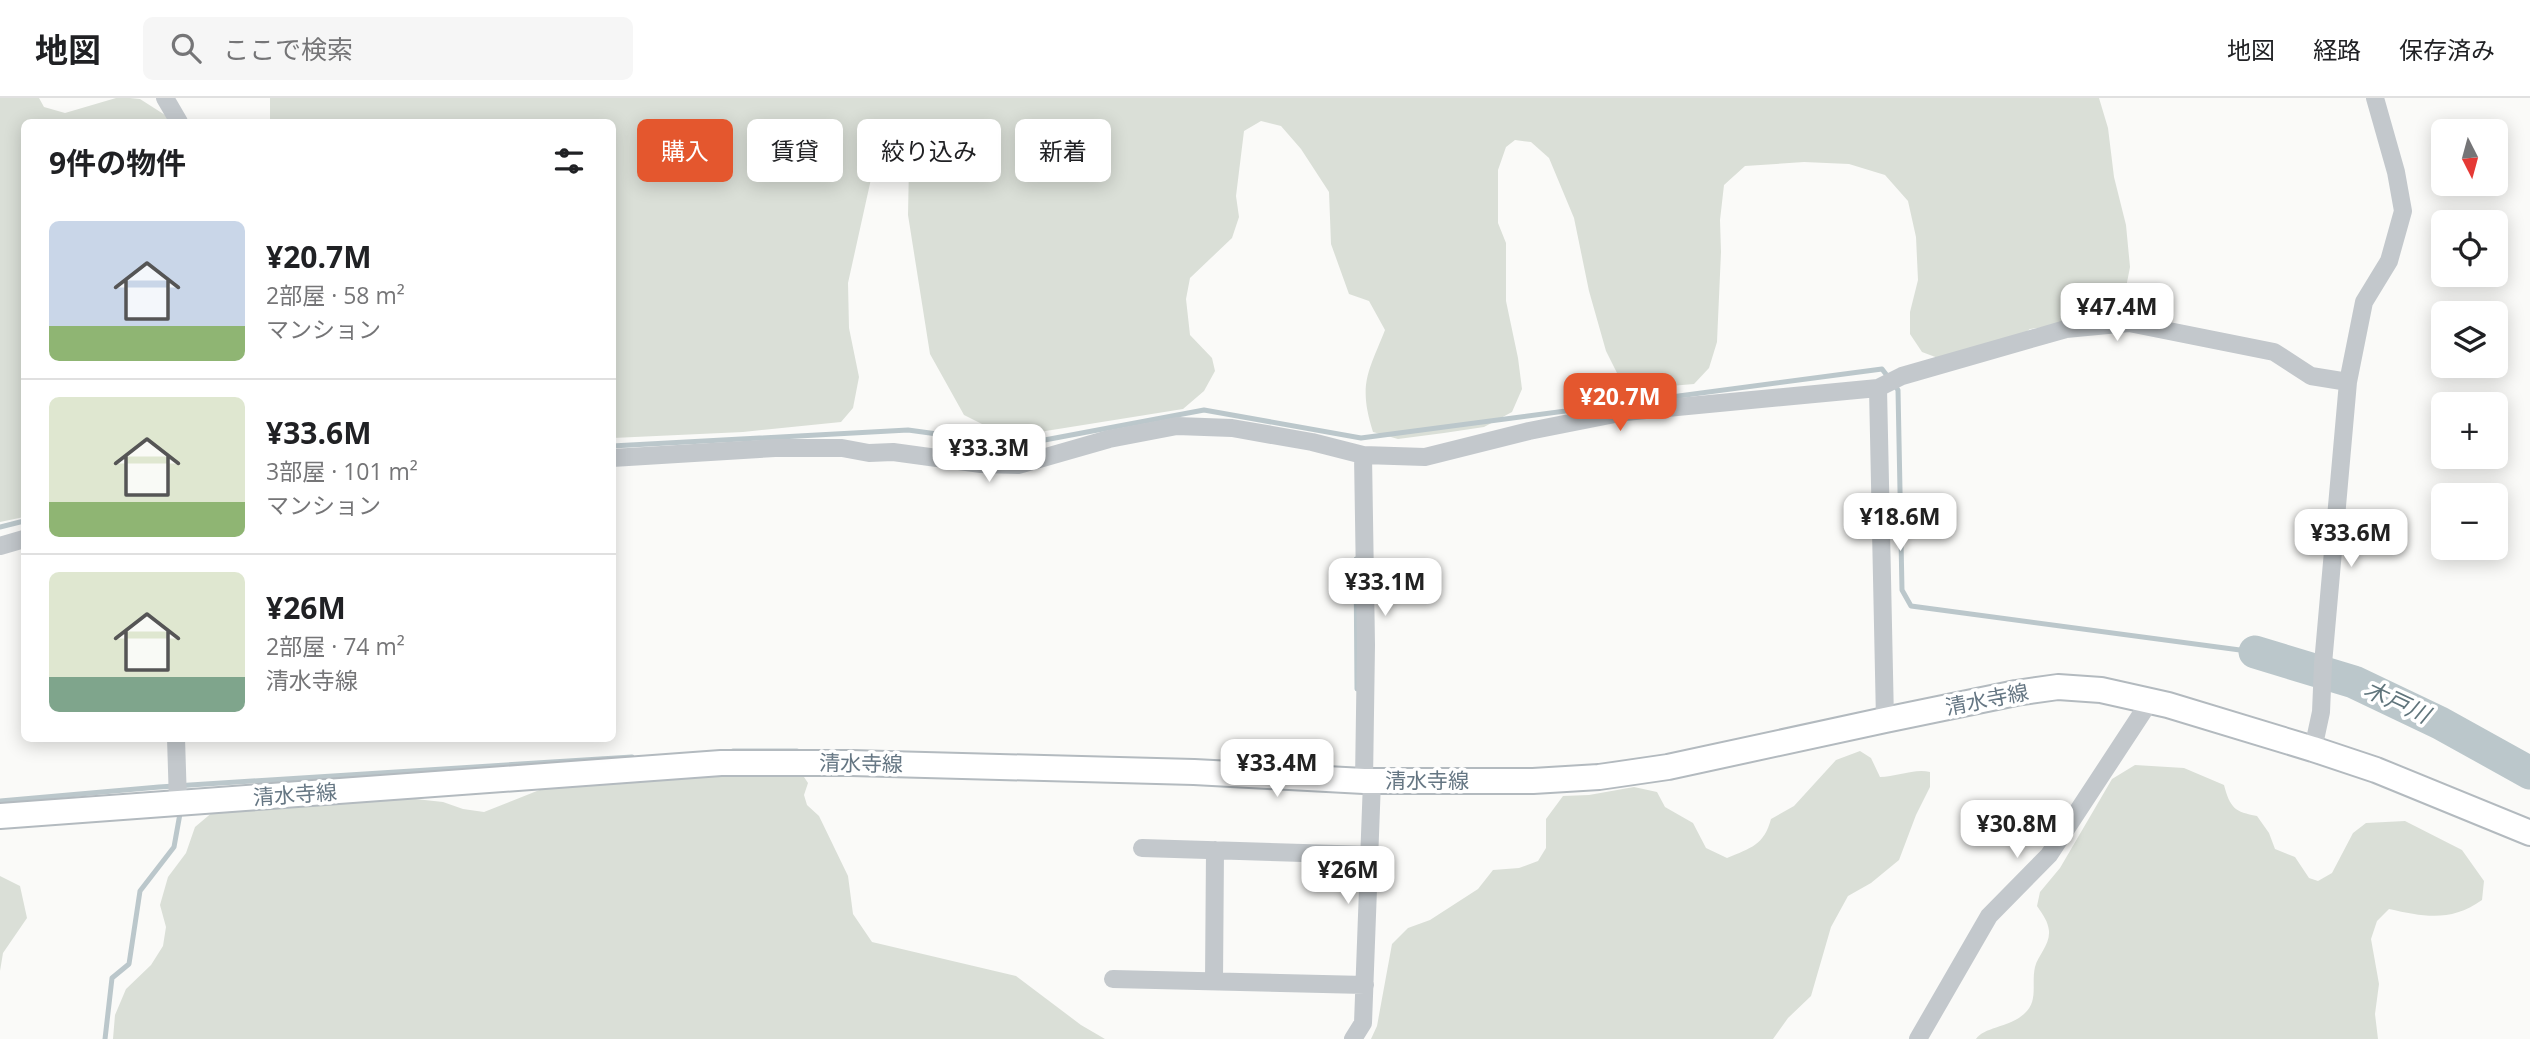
<!DOCTYPE html>
<html lang="ja">
<head>
<meta charset="utf-8">
<style>
  :root { --surface:#fff; --page:#f6f6f6; --text:#202124; --muted:#757577; --line:#e0e0e0; --accent:#e4572e }
  body { margin:0; font-family:"Open Sans","Noto Sans JP",sans-serif; background:var(--page); color:var(--text); height:100vh; display:flex; flex-direction:column; font-size:26px; white-space:nowrap }
  * { box-sizing:border-box; margin:0 }
  p { font-size:23px; color:var(--muted) }
  .icon { flex:none; width:38px; height:38px; fill:none; stroke:currentColor; stroke-width:2; stroke-linecap:round; stroke-linejoin:round }
  .map { position:relative; flex:1; overflow:hidden }
  .details { position:absolute; left:21px; top:21px; width:595px; height:623px; display:flex; flex-direction:column; background:var(--surface); border-radius:10px; box-shadow:0 4px 18px #0003 }
  .details>* { flex:none }
  .top-card { position:absolute; left:637px; top:21px; width:665px; height:63px; display:flex; gap:14px }
  .needle { width:46px; rotate:174deg }
  .fabs { position:absolute; left:2431px; top:21px; display:grid; gap:14px }
  .fabs a { display:grid; place-items:center; width:77px; height:77px; border-radius:10px; background:var(--surface); box-shadow:0 4px 18px #0003; font-size:35px }
  .price { position:absolute; translate:-50% -60px; padding:0 16px; border-radius:14px; background:#fff; color:#222; font-size:23px; line-height:46px; filter:drop-shadow(0 2px 4px #0008) }
  .price::after { content:''; position:absolute; left:50%; top:42px; width:21px; height:16px; margin-left:-10px; background:inherit; clip-path:polygon(0 0,100% 0,50% 100%) }
  .price.current { background:var(--accent); color:#fff }
  ul { padding:0; list-style:none }
  li { display:flex; align-items:center; gap:21px; height:175px; padding:0 28px }
  li+li { border-top:2px solid var(--line) }
  li span { display:grid; place-items:center; flex:none; width:196px; height:140px; border-radius:10px; color:#555 }
  li>.icon { margin-inline-start:auto }
  span .icon { width:84px; height:84px; fill:#fffc; stroke-width:1 }
  li b { font-size:30px }
  h2 { display:flex; justify-content:space-between; align-items:center; height:84px; padding:0 28px; font-size:30px }
  .pill { padding:0 24px; border-radius:10px; background:var(--surface); box-shadow:0 4px 18px #0003; font-size:24px; line-height:63px }
  .pill.current { background:var(--accent); color:#fff }
  header { display:flex; align-items:center; gap:42px; box-sizing:border-box; height:98px; padding:0 35px; background:var(--surface); border-bottom:2px solid var(--line) }
  header strong { font-size:33px }
  nav { display:flex; gap:38px; margin-inline-start:auto; font-size:24px }
  .search { width:490px; height:63px; background:var(--page); display:flex; align-items:center; gap:18px; box-sizing:border-box; padding:0 24px; border-radius:10px; color:var(--muted); font-size:26px }
  .map>svg:first-child { display:block }
  .green { fill:#dadfd7 }
  .lines { fill:none; stroke-linecap:round; stroke-linejoin:round }
  .stream { stroke:#bbc7cb; stroke-width:5 }
  .river { stroke:#bbc7cb; stroke-width:33 }
  .secondary-casing { stroke:#b3babf; stroke-width:28 }
  .minor { stroke:#c3c8cc; stroke-width:18 }
  .secondary { stroke:#fff; stroke-width:24 }
  .labels { text-anchor:middle; stroke-width:7; stroke-linejoin:round; paint-order:stroke }
  .street-label { font-size:21px; fill:#657683; stroke:#fff }
  .water-label { font-size:23px; font-style:italic; fill:#60757c; stroke:#fff }
</style>
</head>
<body>
<header>
<strong>地図</strong>
<div class="search"><svg class="icon" aria-label="search" viewBox="0 0 24 24"><circle cx="10" cy="10" r="6"/><path d="M15 15l6 6"/></svg>ここで検索</div>
<nav><a>地図</a><a>経路</a><a>保存済み</a></nav>
</header>
<div class="map">
<svg width="2530" height="941" viewBox="0 0 2530 941">
  <rect width="100%" height="100%" fill="#fafaf8"/>
  <!-- green -->
  <path class="green" d="M0 0H39L44 9 65 15 116 0H130L140 1 165 17 170 24H24V419L0 424Z
    M270 0H2099L2108 30 2114 79 2126 127 2130 169 2123 205 2107 221 2030 231 2016 241 1938 260 1922 254 1910 236V214L1918 182 1916 139 1908 103 1885 77 1849 66 1804 64 1745 68 1724 87 1720 122 1721 154 1717 244 1709 270 1694 286 1635 291 1621 283 1606 253 1589 193 1574 120 1549 60 1531 44 1515 42 1506 49 1498 72V125L1506 145V203L1518 260 1522 291 1512 314 1484 329 1444 335 1398 341 1373 334C1358 286 1368 275 1385 232L1369 203 1349 196 1331 146 1329 94 1301 51 1281 28 1261 23 1244 33 1236 98 1239 119 1232 140 1190 180 1186 201 1190 237 1212 260 1215 273 1204 293 1183 311 1008 339 964 317 930 256 908 117 909 67 888 60 873 72 848 185 849 230 859 279 853 310 841 324 743 334 613 340 612 24H270Z
    M1860 653 1871 660 1880 679C1896 679 1915 670 1930 674V689L1916 717 1899 762 1871 785 1848 798 1831 829 1811 898 1788 920 1773 941H1371L1377 928 1392 846 1408 830 1430 822 1478 791 1493 772 1519 770 1538 763 1546 750V721L1563 698 1589 697 1634 689 1657 694 1665 709 1693 725 1706 750 1727 760C1751 750 1764 747 1771 721L1794 708 1836 662Z
    M2135 667 2184 670 2224 687C2230 710 2235 714 2257 718L2269 735 2275 751 2295 759 2309 780 2318 783 2332 775 2353 735 2366 725 2405 723 2462 752 2484 783 2482 802C2451 824 2425 819 2389 811L2377 823 2371 841 2379 886 2375 916 2378 941H1976C1984 929 2010 929 2024 916 2039 903 2031 886 2035 869 2038 857 2050 847 2049 833 2048 823 2043 817 2037 808L2040 794 2060 770 2112 681Z
    M742 673 802 676 808 685 804 697 807 707 819 718 848 778 853 816 872 844 1016 878 1081 927 1105 941H113L115 917 126 891 151 867 163 848 166 829 160 807 168 779 186 755 195 729 214 713 295 710 388 698 443 704 463 711 484 714 547 689Z
    M0 778 20 788 27 820 3 855 0 873Z"/>
  <g class="lines">
    <!-- stream -->
    <path class="stream" d="M612 348 908 332 1018 347 1204 312 1361 340 1882 271 1898 292 1902 492 1911 508 2255 554
      M0 429 24 423
      M1356 461 1357 591
      M733 653H797
      M0 703 159 689 632 659
      M105 941 112 880 129 866 140 793 174 749 181 710"/>
    <!-- river -->
    <path class="river" d="M2255 554 2354 584 2440 625 2530 675"/>
    <!-- secondary casing -->
    <g class="secondary-casing">
      <path id="secondary" d="M0 718 721 665H851L1194 674 1364 683H1533L1599 679 1668 669 1885 622 2016 595 2058 589 2101 592 2168 607 2313 651 2376 672 2530 735"/>
    </g>
    <!-- minor -->
    <path class="minor" d="M165 0 179 24
      M1878 290 1885 622
      M1363 357 1366 547 1364 683
      M612 360 775 350H842L869 355 893 354 981 366 1018 367 1109 341 1177 328 1232 330 1312 344 1363 357 1425 359 1529 333 1625 314 1878 290 1902 278 2066 231 2129 225 2274 254 2311 278 2348 284
      M0 448 24 441
      M176 640 178 704
      M2313 651 2321 614 2323 566 2348 284 2364 204 2389 163 2403 113 2396 74 2375 0
      M1142 750 1370 757
      M1113 881 1365 887
      M1214 883 1215 752
      M1353 941 1363 925 1372 683
      M1918 941 1989 818 2049 757 2150 603"/>
    <!-- secondary -->
    <use href="#secondary" class="secondary"/>
  </g>
  <g class="labels">
    <!-- street labels -->
    <g class="street-label">
      <text transform="translate(1987 602) rotate(-11)" y="7">清水寺線</text>
      <text transform="translate(861 666) rotate(1)" y="7">清水寺線</text>
      <text x="1427" y="690">清水寺線</text>
      <text transform="translate(295 697) rotate(-4)" y="7">清水寺線</text>
    </g>
    <!-- water labels -->
    <g class="water-label">
      <text transform="translate(2397 604) rotate(25)" y="8">木戸川</text>
    </g>
  </g>
</svg>
<div class="fabs">
<a><svg class="needle" viewBox="-14 -14 28 28"><path d="M0-13l5 13h-10z" fill="#e53935"/><path d="M0 13l5-13h-10z" fill="#757577"/></svg></a>
<a><svg class="icon" aria-label="locate" viewBox="0 0 24 24"><circle cx="12" cy="12" r="6"/><path d="M12 2v4M12 18v4M2 12h4M18 12h4"/></svg></a>
<a><svg class="icon" aria-label="layers" viewBox="0 0 24 24"><path d="M12 4l9 5-9 5-9-5zM3 14l9 5 9-5"/></svg></a>
<a>+</a>
<a>−</a>
</div>
<b class="price" style="left:2117px;top:245px">¥47.4M</b>
<b class="price current" style="left:1620px;top:335px">¥20.7M</b>
<b class="price" style="left:989px;top:386px">¥33.3M</b>
<b class="price" style="left:1900px;top:455px">¥18.6M</b>
<b class="price" style="left:2351px;top:471px">¥33.6M</b>
<b class="price" style="left:1385px;top:520px">¥33.1M</b>
<b class="price" style="left:1277px;top:701px">¥33.4M</b>
<b class="price" style="left:2017px;top:762px">¥30.8M</b>
<b class="price" style="left:1348px;top:808px">¥26M</b>
<div class="top-card">
<a class="pill current">購入</a>
<a class="pill">賃貸</a>
<a class="pill">絞り込み</a>
<a class="pill">新着</a>
</div>
<section class="details">
<h2>9件の物件<svg class="icon" aria-label="filters" viewBox="0 0 24 24"><path d="M4 7h16M4 17h16"/><circle cx="9" cy="7" r="2"/><circle cx="15" cy="17" r="2"/></svg></h2>
<ul>
<li><span style="background:linear-gradient(#c9d6e8 75%,#8fb573 0)"><svg class="icon" aria-label="home" viewBox="0 0 24 24"><path d="M3 11l9-7 9 7M6 9v11h12V9"/></svg></span><div><b>¥20.7M</b><p>2部屋 · 58 m²</p><p>マンション</p></div></li>
<li><span style="background:linear-gradient(#dfe7d0 75%,#8fb573 0)"><svg class="icon" aria-label="home" viewBox="0 0 24 24"><path d="M3 11l9-7 9 7M6 9v11h12V9"/></svg></span><div><b>¥33.6M</b><p>3部屋 · 101 m²</p><p>マンション</p></div></li>
<li><span style="background:linear-gradient(#dfe7d0 75%,#7fa58c 0)"><svg class="icon" aria-label="home" viewBox="0 0 24 24"><path d="M3 11l9-7 9 7M6 9v11h12V9"/></svg></span><div><b>¥26M</b><p>2部屋 · 74 m²</p><p>清水寺線</p></div></li>
</ul>
</section>
</div>
</body>
</html>
